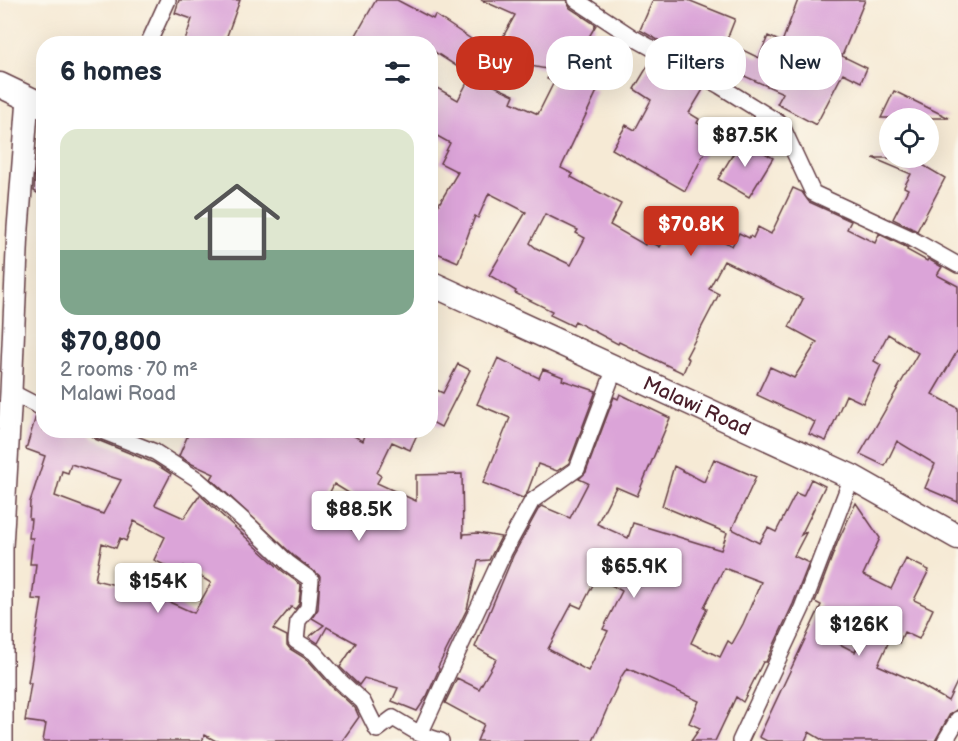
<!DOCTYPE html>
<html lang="en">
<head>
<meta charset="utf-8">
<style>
  :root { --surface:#fff; --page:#f2f2f3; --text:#1f2937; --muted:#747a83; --line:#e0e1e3; --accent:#c8321e }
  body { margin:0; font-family:"Balsamiq Sans",sans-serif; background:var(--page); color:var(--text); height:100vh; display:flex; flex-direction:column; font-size:22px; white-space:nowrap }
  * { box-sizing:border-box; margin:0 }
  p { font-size:20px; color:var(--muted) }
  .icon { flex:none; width:33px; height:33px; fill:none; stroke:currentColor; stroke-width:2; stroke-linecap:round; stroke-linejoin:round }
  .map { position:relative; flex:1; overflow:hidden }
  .side { position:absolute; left:36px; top:36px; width:402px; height:402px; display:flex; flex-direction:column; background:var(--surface); border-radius:24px; box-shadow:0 6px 24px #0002 }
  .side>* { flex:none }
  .banner { position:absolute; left:456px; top:36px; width:411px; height:54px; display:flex; gap:12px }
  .controls { position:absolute; left:879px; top:108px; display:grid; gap:12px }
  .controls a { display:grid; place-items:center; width:60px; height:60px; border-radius:50%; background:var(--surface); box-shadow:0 6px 24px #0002; font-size:30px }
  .price { position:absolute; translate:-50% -51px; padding:0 14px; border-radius:6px; background:#fff; color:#222; font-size:20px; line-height:39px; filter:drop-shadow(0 2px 3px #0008) }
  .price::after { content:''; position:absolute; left:50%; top:36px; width:18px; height:14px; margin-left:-9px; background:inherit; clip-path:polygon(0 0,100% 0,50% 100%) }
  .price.current { background:var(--accent); color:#fff }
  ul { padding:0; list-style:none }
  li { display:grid; align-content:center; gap:12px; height:318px; padding:0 24px }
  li+li { border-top:2px solid var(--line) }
  li span { display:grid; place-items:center; height:186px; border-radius:18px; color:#555 }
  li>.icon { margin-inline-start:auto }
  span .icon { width:108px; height:108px; fill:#fffc; stroke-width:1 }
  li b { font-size:26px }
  h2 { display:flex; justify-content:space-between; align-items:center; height:72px; padding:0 24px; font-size:26px }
  .chip { padding:0 21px; border-radius:24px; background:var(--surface); box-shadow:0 6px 24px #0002; font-size:21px; line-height:54px }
  .chip.current { background:var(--accent); color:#fff }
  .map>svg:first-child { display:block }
  .building { fill:#dba4d8; fill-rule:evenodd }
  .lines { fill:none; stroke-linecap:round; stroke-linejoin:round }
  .street-casing { stroke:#643d44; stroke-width:18 }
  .secondary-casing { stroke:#643d44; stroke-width:24 }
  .primary-casing { stroke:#643d44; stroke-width:27 }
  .street { stroke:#fff; stroke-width:15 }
  .secondary { stroke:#fff; stroke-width:21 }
  .primary { stroke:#fff; stroke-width:24 }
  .labels { text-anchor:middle; stroke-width:6; stroke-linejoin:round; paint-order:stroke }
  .street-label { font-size:20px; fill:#4a1f2b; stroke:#fbf7ec }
</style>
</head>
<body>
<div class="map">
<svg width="958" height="741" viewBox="0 0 958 741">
  <rect width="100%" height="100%" fill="#fbf7ec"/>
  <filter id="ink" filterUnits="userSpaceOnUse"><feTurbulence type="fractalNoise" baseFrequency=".0167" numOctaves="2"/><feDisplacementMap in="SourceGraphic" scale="12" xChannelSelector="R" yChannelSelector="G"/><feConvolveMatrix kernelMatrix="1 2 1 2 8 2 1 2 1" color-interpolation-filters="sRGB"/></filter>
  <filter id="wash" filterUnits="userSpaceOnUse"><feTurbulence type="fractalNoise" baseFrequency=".008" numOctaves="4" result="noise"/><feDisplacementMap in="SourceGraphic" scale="24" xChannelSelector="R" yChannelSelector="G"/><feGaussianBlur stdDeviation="1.35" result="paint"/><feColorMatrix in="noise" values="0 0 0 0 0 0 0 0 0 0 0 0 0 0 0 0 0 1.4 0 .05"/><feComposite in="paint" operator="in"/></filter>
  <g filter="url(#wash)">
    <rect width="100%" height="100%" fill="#f6ead5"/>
    <g id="blocks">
      <!-- building -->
      <path class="building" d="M179 0H240L224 44H184L192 19 175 13Z
        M376 0H397L433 19 435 15 480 45 472 58 475 61 467 73 430 49V44H351Z
        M481 0H566L570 8 596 25 566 76 597 91 561 168 573 174 571 177 621 204 610 225 645 245 648 240 660 247 677 218 690 225 695 218 709 226 706 231 732 246 739 233 749 238 750 236 753 238 758 227 771 234 793 188 802 192 809 202 851 221 847 229 875 243 879 234 906 247 908 248 907 250 927 261 928 259 942 267 937 275 958 286V350L932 394 958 408V502L925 488 935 464 897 441 885 466 860 454 918 353 888 334 874 361 881 365 863 403 846 395 826 441 809 434 815 422 757 395 770 367 794 378 817 342 789 327 803 299 724 261 709 289 719 294 686 357 689 359 683 373 619 342 618 344 575 321 573 326 550 315 552 311 515 293 516 291 489 275 526 212 489 193 478 218 475 216 458 262 430 250V205L436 209 458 172 440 163 450 143 430 132V84L458 100 471 75 514 95 511 102 538 114 554 82 547 79 552 70 525 65 526 58 499 44 515 15ZM545 214 578 230 576 233 585 238 571 265 536 248 530 243Z
        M653 0H688L735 19 726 42 759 58 768 36 782 42 798 0H865L842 56 867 68 861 82 843 73 816 125 777 104 783 93 733 71 729 80 640 30Z
        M652 59 704 88 689 113 699 119 697 123 715 132 685 191 612 149 626 125 635 130 651 100 634 89Z
        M894 91 949 118H881Z
        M742 139 773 158 749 197 718 179Z
        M873 158H911L945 178 917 231 893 219 908 189 904 187 911 174Z
        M44 159V197L34 191 35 172Z
        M498 358 539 378 543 369 563 377 562 380 596 391 569 463 557 471 538 464 527 493 523 498 483 483 510 418 477 404Z
        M458 364 470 370 441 427 430 421V387L443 393Z
        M620 394 670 418 637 496 616 487 597 524 628 538 633 523 721 550 727 533 662 506 674 466 704 482 714 459 756 477 732 529 759 543 768 528 776 532 796 493 803 496 811 479 825 486 801 535 807 531 794 556 809 563 793 604 766 662H763L743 702 736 697 715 741H691L700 728 689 723 699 701 627 668 621 677 593 741H477L484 724 445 703 457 678 479 689 496 659 475 647 513 556 539 508 542 506 570 518 588 483 579 479 586 472 614 397 618 399ZM724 568 761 582 743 624 732 644 728 641 720 657 691 643 707 609 704 607ZM597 577 622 591 603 629 608 631 588 671 548 649 572 604 581 608Z
        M36 416 44 419V430H89L91 436 95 439 154 463 171 474 155 505 184 518 200 495 281 570 301 585 299 604 295 609 291 607 273 629 287 636V645L290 649 308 660 331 686 355 708 359 717 342 741H216L205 735 202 741H43L46 724 25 721 31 683H28L42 600 32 599 36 564H30L33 538H29L31 519H29L30 502 45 456 26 449ZM71 464 121 480 103 514 55 496 62 471 68 473ZM134 521 165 537 154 560 180 573 184 566 211 583 194 613 167 601 168 598 95 580 102 543 116 548 120 538 126 541Z
        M190 430H343L363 441 367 430H419L410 450 392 442 377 473 381 476 377 483 416 501V475L462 474 463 538 464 534 478 533 501 537 489 560 478 561 467 609 438 667 439 669 427 696 417 711 392 701 398 688 364 678 359 685 345 672 340 667 356 643 327 627 318 643 309 637 324 625 312 618 318 609 320 576 294 556 211 479 214 474 192 464 179 456ZM334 484 370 506 352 530 322 508Z
        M856 503 880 538 863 575 891 589 906 559 929 570 914 600 933 609 919 639 904 632 899 643 890 639 878 665 914 681 948 701 958 680V709L950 714 935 741H824L809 732 805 741H767L759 737 821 605 815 602 838 541ZM838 610 868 624 855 652 826 637Z"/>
    </g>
  </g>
  <g filter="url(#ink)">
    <use href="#blocks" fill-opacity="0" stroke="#643d44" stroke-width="1.5"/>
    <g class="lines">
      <!-- street casing -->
      <g class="street-casing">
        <path id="street" d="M576 0 632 37 720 86 781 124 813 193 910 238 958 265
          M148 44 168 0
          M11 392 44 409
          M99 430 155 452 197 479 250 526 288 563 311 580 308 608 298 621 296 641 314 652 338 679 363 702 377 730 393 718 420 734 441 741
          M420 734 504 552 532 501 577 469 615 368
          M740 741 802 608 852 477
          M945 741 958 719"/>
      </g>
      <!-- secondary casing -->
      <g class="secondary-casing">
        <path id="secondary" d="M2 741V547L11 392 18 228 28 99"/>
      </g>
      <!-- primary casing -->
      <g class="primary-casing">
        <g id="primary">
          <path d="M0 85 44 106"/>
          <path id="s1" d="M430 283 852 477 958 537"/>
        </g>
      </g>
      <!-- street -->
      <use href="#street" class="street"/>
      <!-- secondary -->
      <use href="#secondary" class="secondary"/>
      <!-- primary -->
      <use href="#primary" class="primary"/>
    </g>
  </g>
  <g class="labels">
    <!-- street labels -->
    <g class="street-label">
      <text dy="7" stroke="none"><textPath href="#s1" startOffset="294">Malawi Road</textPath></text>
    </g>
  </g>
</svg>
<div class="controls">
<a><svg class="icon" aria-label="locate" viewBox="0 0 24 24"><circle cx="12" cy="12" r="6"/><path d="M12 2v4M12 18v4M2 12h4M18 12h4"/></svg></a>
</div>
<b class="price" style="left:745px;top:168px">$87.5K</b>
<b class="price current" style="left:691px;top:257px">$70.8K</b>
<b class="price" style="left:359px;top:542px">$88.5K</b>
<b class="price" style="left:634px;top:599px">$65.9K</b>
<b class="price" style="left:158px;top:614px">$154K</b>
<b class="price" style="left:859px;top:657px">$126K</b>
<div class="banner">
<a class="chip current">Buy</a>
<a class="chip">Rent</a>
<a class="chip">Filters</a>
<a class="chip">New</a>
</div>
<section class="side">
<h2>6 homes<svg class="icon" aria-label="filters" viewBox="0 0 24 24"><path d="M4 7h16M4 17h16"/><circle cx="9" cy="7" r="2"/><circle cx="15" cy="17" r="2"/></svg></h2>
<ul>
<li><span style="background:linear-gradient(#dfe7d0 65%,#7fa58c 0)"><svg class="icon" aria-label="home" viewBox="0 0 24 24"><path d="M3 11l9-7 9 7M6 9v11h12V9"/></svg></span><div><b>$70,800</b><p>2 rooms · 70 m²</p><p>Malawi Road</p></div></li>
</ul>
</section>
</div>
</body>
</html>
